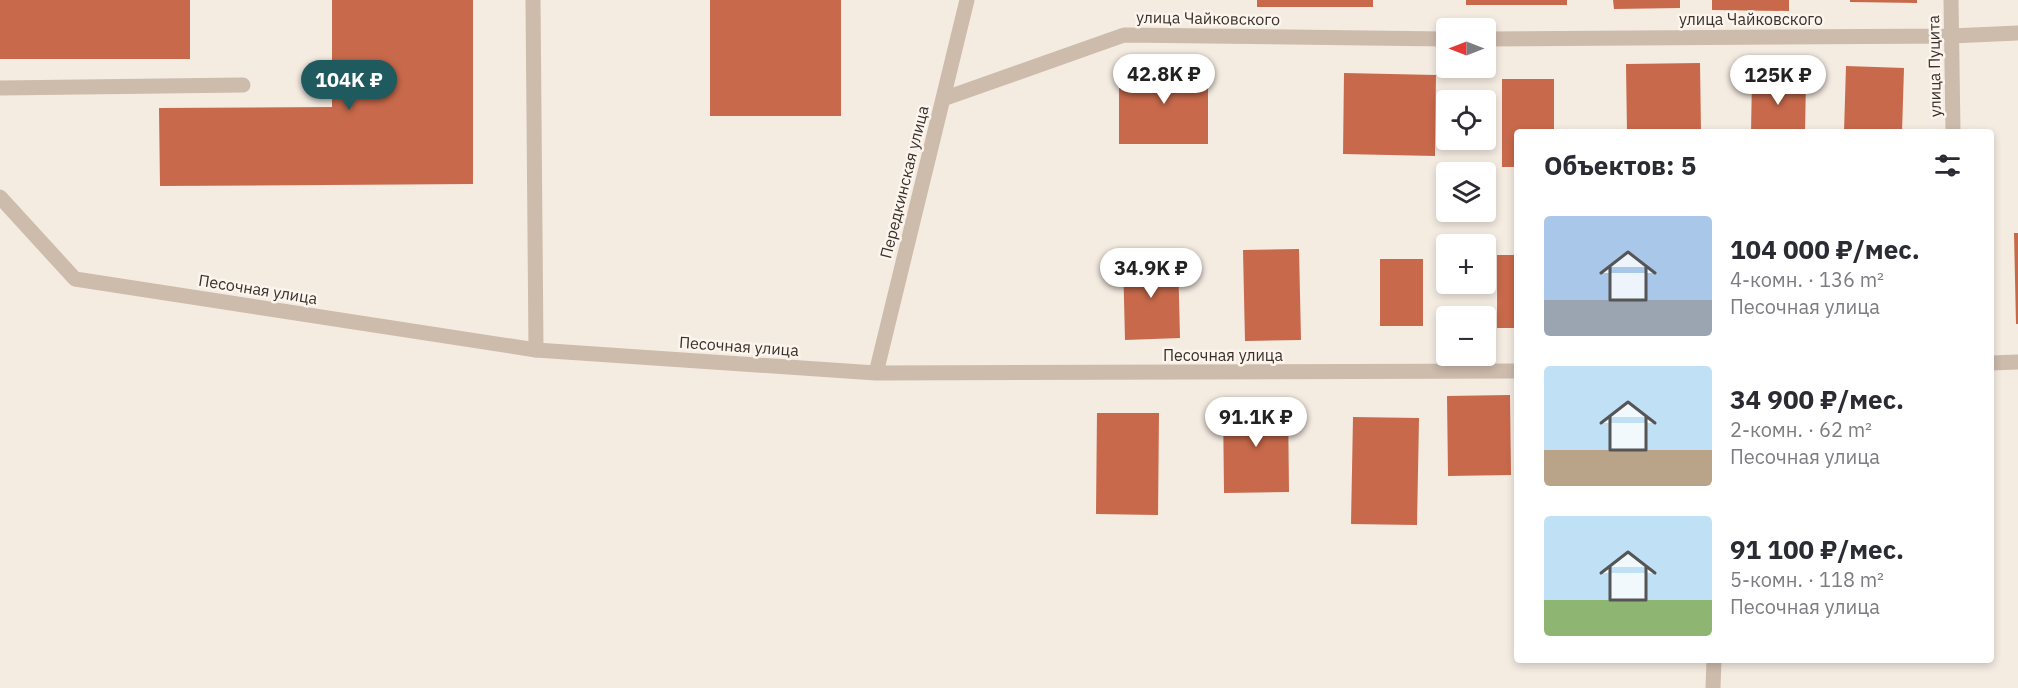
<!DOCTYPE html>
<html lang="ru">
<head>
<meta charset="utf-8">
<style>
  :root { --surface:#fff; --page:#f7f7f7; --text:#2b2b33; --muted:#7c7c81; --accent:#1f5a5e }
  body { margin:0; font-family:"IBM Plex Sans",sans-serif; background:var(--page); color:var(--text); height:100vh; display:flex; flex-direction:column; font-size:22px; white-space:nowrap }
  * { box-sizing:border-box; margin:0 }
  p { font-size:20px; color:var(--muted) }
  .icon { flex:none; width:33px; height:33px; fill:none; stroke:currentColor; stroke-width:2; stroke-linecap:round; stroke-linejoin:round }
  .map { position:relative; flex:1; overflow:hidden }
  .panel { position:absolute; left:1514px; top:129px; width:480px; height:534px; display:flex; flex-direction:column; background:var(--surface); border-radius:6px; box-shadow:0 3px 9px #0003 }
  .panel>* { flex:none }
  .needle { width:39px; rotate:270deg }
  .fabs { position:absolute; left:1436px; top:18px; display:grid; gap:12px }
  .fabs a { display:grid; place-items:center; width:60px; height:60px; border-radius:6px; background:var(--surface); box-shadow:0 3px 9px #0003; font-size:30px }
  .price { position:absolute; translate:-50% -51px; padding:0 14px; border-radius:21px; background:#fff; color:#222; font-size:20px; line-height:39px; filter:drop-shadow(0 2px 3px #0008) }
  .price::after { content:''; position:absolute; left:50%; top:36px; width:18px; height:14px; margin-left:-9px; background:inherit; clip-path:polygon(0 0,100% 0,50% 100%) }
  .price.current { background:var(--accent); color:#fff }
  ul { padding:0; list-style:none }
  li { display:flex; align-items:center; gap:18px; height:150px; padding:0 30px }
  li span { display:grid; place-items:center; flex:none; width:168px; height:120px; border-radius:6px; color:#555 }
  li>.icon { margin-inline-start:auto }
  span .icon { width:72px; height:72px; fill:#fffc; stroke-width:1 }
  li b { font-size:26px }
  h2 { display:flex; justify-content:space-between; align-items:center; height:72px; padding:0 30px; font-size:26px }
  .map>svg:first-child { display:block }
  .building { fill:#c8694b }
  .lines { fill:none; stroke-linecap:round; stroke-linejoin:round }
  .lane { stroke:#cdbbac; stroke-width:15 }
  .street { stroke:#cdbbac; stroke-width:15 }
  .labels { text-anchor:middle; stroke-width:5; stroke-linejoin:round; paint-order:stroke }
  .street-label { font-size:16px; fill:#3b302b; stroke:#fbf5ee }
</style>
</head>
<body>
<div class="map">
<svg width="2018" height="688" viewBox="0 0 2018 688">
  <rect width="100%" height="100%" fill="#f4ebe1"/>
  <!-- building -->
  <path class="building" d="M0 0H190V59H0Z
    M332 0H473V184L160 186 159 108 332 107Z
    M710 0H841V116H710Z
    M1257 0H1373V7H1257Z
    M1466 0H1567V5H1466Z
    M1613 0H1680V8L1614 9Z
    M1712 0H1789V11L1712 10Z
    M1850 0H1917V3L1850 2Z
    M1700 63 1701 132H1627L1626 64Z
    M1208 65V144H1119V66Z
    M1846 66 1904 68 1902 132H1844Z
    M1344 73 1436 75 1435 156 1343 154Z
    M1502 79H1554V132H1516V167H1502Z
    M1752 79 1806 80 1805 132H1751Z
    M2014 233H2018V324H2016Z
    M1299 249 1301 340 1245 341 1243 250Z
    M1497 255H1516V328H1497Z
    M1178 258 1180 338 1125 340 1123 259Z
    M1380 259H1423V326H1380Z
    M1510 395 1511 475 1448 476 1447 396Z
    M1288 402 1289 492 1224 493 1223 403Z
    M1097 413H1159L1158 515 1096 514Z
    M1353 417 1419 418 1417 525 1351 524Z"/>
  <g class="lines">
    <!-- lane -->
    <path class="lane" d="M533 0 536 350"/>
    <!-- street -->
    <path class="street" d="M1951 0 1953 132
      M1485 39 1951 36 2018 33
      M0 88 243 85
      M943 99 1124 35 1446 39
      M0 197 75 279 536 350 876 373 1516 371
      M1990 363 2018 362
      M876 373 967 0
      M1713 688 1714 660"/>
  </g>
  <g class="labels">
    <!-- street labels -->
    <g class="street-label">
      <text transform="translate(1208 18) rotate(1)" y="6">улица Чайковского</text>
      <text x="1751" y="25">улица Чайковского</text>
      <text transform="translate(1934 66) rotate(-91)" y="6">улица Пуцита</text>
      <text transform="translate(904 182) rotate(-76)" y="6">Передкинская улица</text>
      <text transform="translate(258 289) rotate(9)" y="6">Песочная улица</text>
      <text transform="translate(739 346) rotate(4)" y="6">Песочная улица</text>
      <text x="1223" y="361">Песочная улица</text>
    </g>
  </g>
</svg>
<div class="fabs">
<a><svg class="needle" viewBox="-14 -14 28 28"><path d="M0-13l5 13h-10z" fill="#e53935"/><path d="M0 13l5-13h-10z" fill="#7c7c81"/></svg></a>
<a><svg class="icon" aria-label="locate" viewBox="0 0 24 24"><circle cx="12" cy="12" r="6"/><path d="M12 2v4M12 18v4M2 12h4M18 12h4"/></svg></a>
<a><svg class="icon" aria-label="layers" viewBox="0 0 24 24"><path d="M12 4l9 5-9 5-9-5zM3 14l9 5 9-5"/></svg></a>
<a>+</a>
<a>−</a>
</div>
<b class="price" style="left:1164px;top:105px">42.8K ₽</b>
<b class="price" style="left:1778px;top:106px">125K ₽</b>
<b class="price current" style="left:349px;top:111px">104K ₽</b>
<b class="price" style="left:1151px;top:299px">34.9K ₽</b>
<b class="price" style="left:1256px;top:448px">91.1K ₽</b>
<section class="panel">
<h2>Объектов: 5<svg class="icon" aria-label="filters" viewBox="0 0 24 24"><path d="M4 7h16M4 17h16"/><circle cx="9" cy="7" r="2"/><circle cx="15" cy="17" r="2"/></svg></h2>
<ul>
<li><span style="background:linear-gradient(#a9c7e8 70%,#9aa5b1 0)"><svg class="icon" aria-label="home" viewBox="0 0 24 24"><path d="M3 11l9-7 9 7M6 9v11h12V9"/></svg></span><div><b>104 000 ₽/мес.</b><p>4-комн. · 136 m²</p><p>Песочная улица</p></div></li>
<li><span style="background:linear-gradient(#bfe0f5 70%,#b9a48a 0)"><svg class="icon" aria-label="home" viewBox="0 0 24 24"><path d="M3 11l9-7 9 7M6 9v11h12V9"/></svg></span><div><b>34 900 ₽/мес.</b><p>2-комн. · 62 m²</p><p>Песочная улица</p></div></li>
<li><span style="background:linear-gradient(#bfe0f5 70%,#8fb573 0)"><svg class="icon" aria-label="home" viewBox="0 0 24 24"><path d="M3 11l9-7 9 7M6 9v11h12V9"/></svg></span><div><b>91 100 ₽/мес.</b><p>5-комн. · 118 m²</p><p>Песочная улица</p></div></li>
</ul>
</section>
</div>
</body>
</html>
